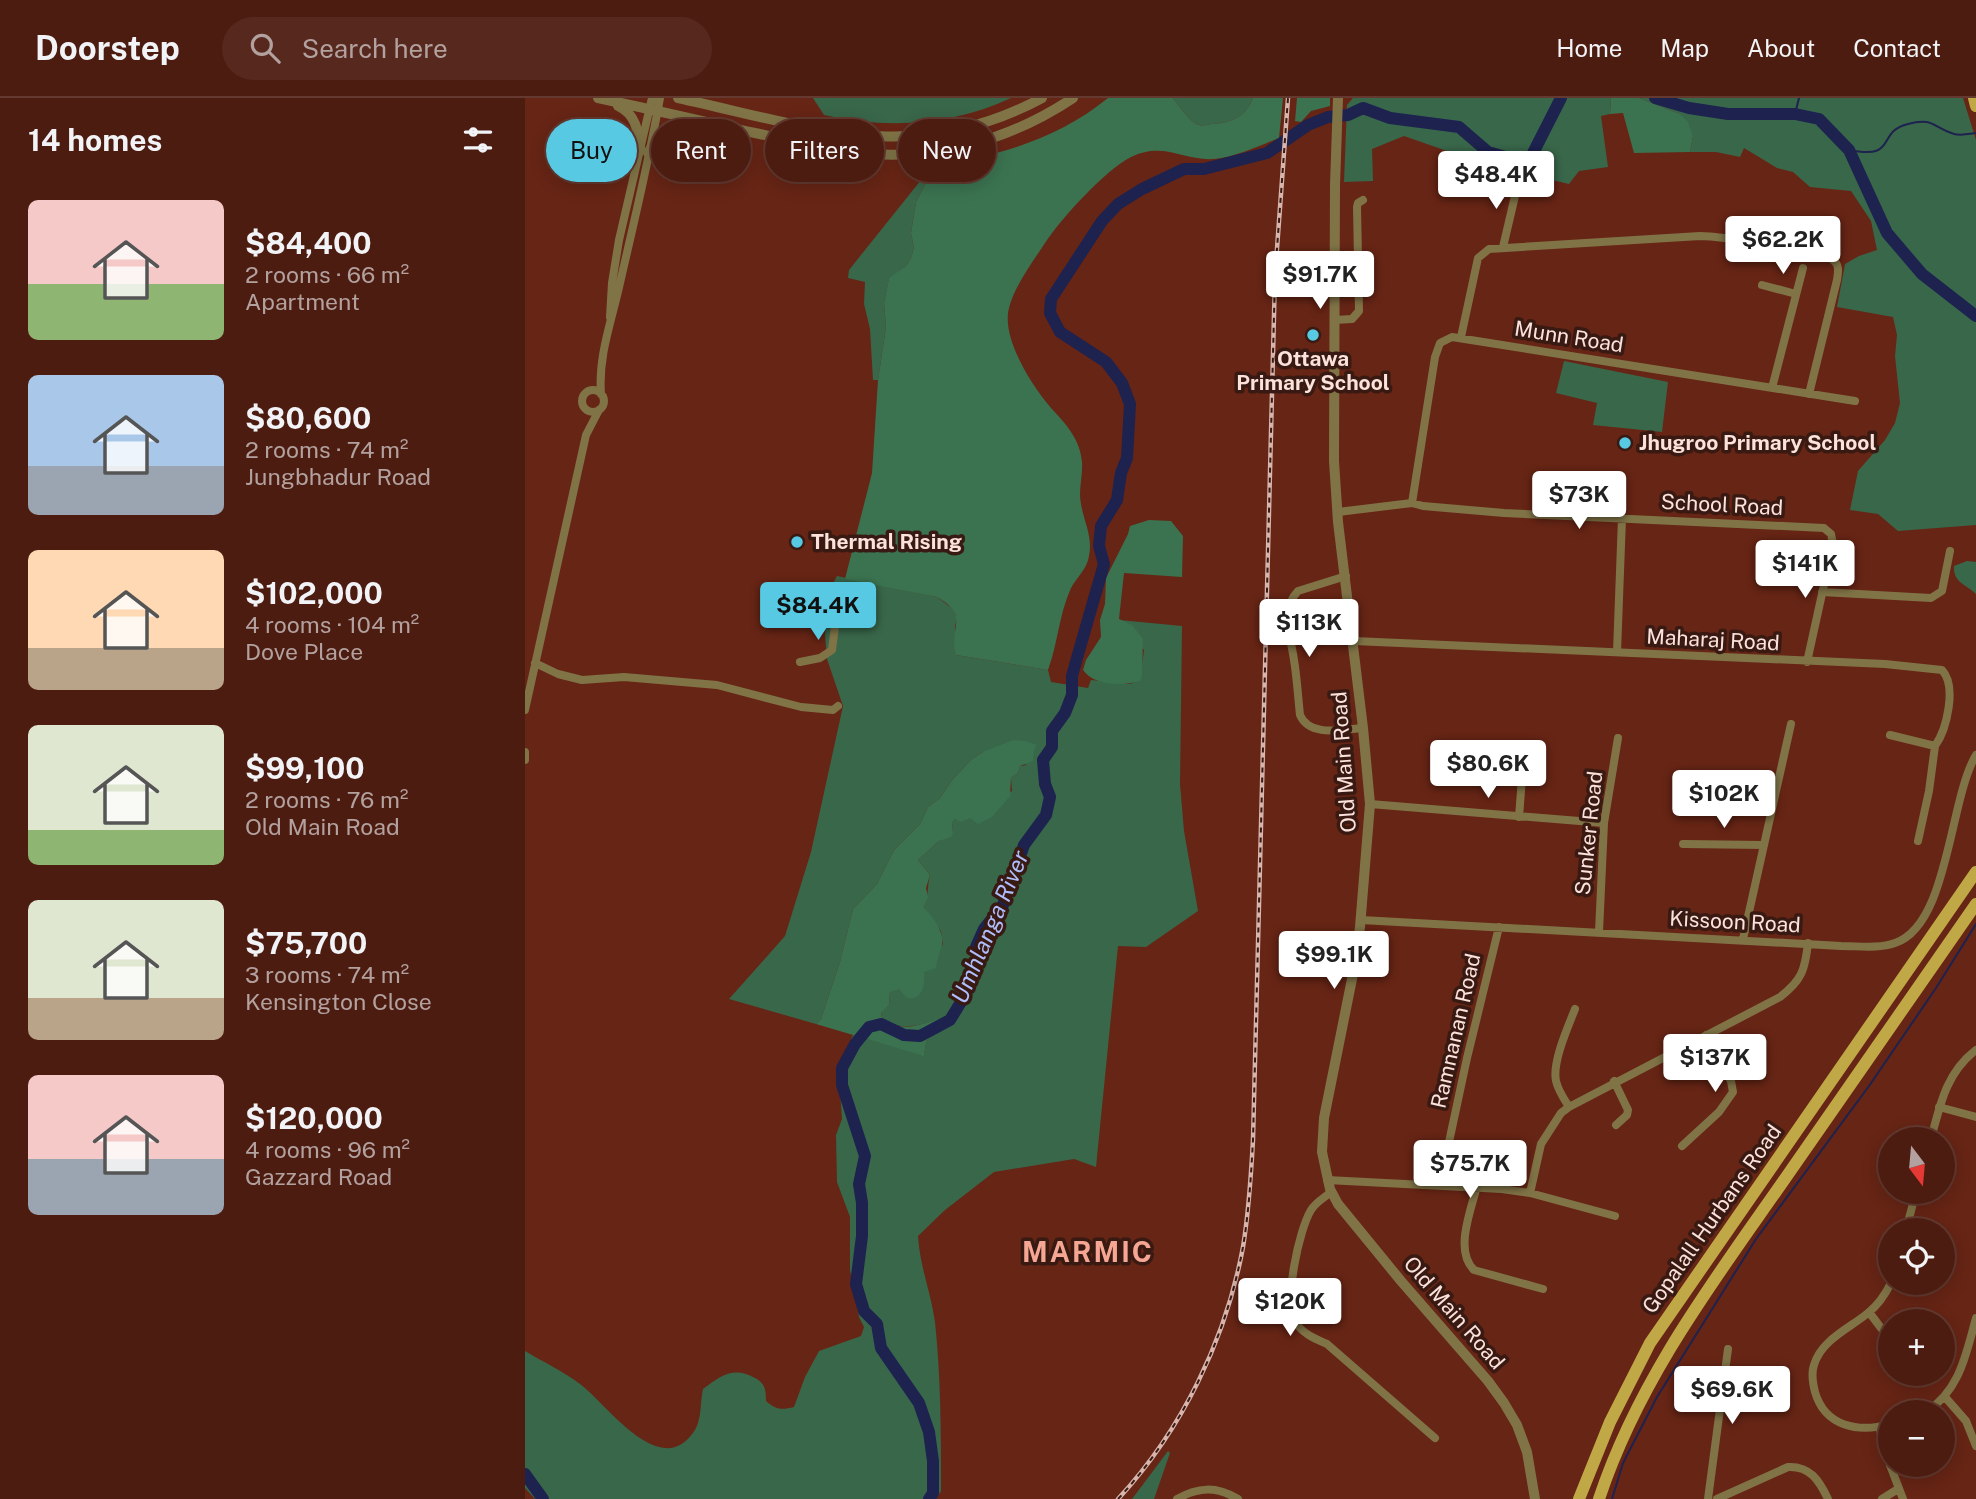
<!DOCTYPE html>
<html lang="en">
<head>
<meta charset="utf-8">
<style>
  :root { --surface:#4d1c10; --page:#57291e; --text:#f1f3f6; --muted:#b3a19f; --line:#643a30; --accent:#57c9e2 }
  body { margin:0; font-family:"Public Sans",sans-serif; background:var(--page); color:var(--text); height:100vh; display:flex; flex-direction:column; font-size:26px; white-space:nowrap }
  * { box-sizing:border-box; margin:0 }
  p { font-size:23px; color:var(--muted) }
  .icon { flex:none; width:38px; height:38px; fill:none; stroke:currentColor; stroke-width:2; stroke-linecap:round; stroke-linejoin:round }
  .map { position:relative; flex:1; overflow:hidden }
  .panel { display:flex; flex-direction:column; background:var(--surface); width:525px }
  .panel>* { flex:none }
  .hud { position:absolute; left:21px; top:21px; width:665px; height:63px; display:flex; gap:14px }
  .needle { width:46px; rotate:164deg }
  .buttons { position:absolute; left:1353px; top:1029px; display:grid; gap:14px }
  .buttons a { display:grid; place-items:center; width:77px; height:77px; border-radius:50%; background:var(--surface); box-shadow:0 4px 18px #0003,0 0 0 2px var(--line); font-size:35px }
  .price { position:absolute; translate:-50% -60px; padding:0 16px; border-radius:7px; background:#fff; color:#222; font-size:23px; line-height:46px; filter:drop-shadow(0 2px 4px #0008) }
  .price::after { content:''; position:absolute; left:50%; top:42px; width:21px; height:16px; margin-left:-10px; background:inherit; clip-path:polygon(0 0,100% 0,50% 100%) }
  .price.on { background:var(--accent); color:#111 }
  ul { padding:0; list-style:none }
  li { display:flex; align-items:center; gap:21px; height:175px; padding:0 28px }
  li span { display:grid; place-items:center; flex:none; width:196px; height:140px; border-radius:10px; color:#555 }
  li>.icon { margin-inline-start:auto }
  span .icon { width:84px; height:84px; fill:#fffc; stroke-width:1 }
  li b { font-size:30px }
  h2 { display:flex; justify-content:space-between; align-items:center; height:84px; padding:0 28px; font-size:30px }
  .pill { padding:0 24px; border-radius:32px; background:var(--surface); box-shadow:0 4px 18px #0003,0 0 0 2px var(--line); font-size:24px; line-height:63px }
  .pill.on { background:var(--accent); color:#111 }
  header { display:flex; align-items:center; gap:42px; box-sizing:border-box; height:98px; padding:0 35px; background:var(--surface); border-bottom:2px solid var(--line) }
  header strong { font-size:33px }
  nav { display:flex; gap:38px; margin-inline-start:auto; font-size:24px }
  .search { width:490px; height:63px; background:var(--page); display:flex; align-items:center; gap:18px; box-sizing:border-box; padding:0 24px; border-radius:38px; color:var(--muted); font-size:26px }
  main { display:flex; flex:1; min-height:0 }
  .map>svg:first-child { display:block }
  .green { fill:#39674a }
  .forest { fill:#3b7350 }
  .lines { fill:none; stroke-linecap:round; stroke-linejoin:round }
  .stream { stroke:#1d224f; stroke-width:2 }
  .river { stroke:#1d224f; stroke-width:12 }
  .minor { stroke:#807447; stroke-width:8 }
  .tertiary { stroke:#807447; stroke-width:10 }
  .primary { stroke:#c1a846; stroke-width:12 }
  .rail-casing { stroke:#d8b5ac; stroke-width:4.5 }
  .rail { stroke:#381a13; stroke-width:2; stroke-dasharray:5; stroke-linecap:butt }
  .poi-dot { fill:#57c9e2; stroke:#381a13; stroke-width:2.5 }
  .labels { text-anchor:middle; stroke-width:7; stroke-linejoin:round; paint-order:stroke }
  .street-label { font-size:21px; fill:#fbe2db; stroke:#381a13 }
  .poi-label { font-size:21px; font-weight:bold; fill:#fbe2db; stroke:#381a13; text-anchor:start }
  .water-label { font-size:23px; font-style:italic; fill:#afbdfb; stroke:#381a13 }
  .district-label { font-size:28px; font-weight:bold; letter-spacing:2px; fill:#f6a793; stroke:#381a13 }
</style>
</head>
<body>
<header>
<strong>Doorstep</strong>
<div class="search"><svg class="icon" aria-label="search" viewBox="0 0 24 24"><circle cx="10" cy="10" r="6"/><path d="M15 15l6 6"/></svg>Search here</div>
<nav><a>Home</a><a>Map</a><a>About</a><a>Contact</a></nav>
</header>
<main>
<section class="panel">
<h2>14 homes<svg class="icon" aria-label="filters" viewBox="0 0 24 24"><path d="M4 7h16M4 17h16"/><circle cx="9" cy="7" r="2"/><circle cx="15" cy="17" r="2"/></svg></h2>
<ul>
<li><span style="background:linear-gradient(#f6c9c9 60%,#8fb573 0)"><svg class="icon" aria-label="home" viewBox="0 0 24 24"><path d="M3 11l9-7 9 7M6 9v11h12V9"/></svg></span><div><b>$84,400</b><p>2 rooms · 66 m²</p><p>Apartment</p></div></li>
<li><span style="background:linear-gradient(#a9c7e8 65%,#9aa5b1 0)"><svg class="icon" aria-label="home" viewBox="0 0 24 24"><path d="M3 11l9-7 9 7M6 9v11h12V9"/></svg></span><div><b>$80,600</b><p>2 rooms · 74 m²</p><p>Jungbhadur Road</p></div></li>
<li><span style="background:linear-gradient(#ffd9b3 70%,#b9a48a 0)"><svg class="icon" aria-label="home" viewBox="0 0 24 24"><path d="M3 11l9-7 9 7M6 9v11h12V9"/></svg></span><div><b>$102,000</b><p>4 rooms · 104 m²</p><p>Dove Place</p></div></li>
<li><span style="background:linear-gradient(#dfe7d0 75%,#8fb573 0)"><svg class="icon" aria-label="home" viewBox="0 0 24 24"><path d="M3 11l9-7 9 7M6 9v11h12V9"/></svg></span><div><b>$99,100</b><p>2 rooms · 76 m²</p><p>Old Main Road</p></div></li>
<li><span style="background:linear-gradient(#dfe7d0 70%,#b9a48a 0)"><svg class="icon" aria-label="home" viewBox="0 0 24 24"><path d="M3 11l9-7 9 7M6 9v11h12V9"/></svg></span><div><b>$75,700</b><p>3 rooms · 74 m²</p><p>Kensington Close</p></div></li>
<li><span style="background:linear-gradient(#f6c9c9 60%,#9aa5b1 0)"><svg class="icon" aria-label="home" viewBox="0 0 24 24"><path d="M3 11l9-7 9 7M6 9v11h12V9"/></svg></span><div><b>$120,000</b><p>4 rooms · 96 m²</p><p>Gazzard Road</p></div></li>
</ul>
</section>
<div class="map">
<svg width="1451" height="1401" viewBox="0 0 1451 1401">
  <rect width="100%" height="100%" fill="#672515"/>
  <!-- green -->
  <path class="green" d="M288 0H486C427 28 362 31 299 17Z
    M648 0H728C721 19 706 25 687 26 680 27 677 29 670 25 664 22 653 7 648 0Z
    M828 0H1086L1085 16 1076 18 1083 69 1054 73 1044 86 962 67 879 38 847 51 848 83 819 84 822 7Z
    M1114 0H1438L1451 42V427L1373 433 1353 416 1325 412 1333 373 1360 342 1370 325 1375 305 1370 258 1372 237 1368 219 1312 209 1320 166 1334 158 1352 152 1346 123 1326 93 1285 89 1268 74 1252 70 1219 50 1215 59 1191 54H1165L1168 38 1155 16Z
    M411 66 391 104 386 135 389 150 386 160 381 168 364 181 359 205 361 229 353 282H348L345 231 339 206 340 184 323 180 324 172 408 67Z
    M1039 263 1143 284 1137 334 1068 327 1072 305 1031 295Z
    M1442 463 1451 464V496C1441 486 1428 485 1429 468Z
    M312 478 412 499 428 511 432 521 430 528 431 557 523 572 526 584 563 590 566 582 605 586 615 582 619 552 594 522 657 528 655 686 659 733 673 813 621 849 593 848 571 1069 549 1061 469 1074 420 1112 393 1138C395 1169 406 1195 410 1224 416 1280 416 1336 416 1393L411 1401H10L0 1390V1253C18 1264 38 1273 55 1286 83 1307 136 1385 170 1332 177 1320 175 1304 178 1291 196 1278 208 1268 230 1280 240 1285 241 1292 241 1303 251 1312 257 1312 269 1309L280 1279 294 1253 336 1238 339 1229 334 1219 325 1172V1119L312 1084 311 1037 317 1021 314 978 317 962 328 937 399 957 401 945 413 922C392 927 375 934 357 920L356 914 364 907 365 894 399 873 418 846 416 833 399 809C404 798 402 788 405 777L393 762 414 743 428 735 427 725 430 721 487 693 486 680 493 675 495 668 502 667 458 654 447 661 428 681 415 700 403 709 395 726 369 752 352 786 328 811 315 864 296 921 291 926 204 901 260 838 286 754 318 608 302 561 300 536 305 491Z
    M643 1353 645 1355 629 1401H607Z"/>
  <!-- forest -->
  <path class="forest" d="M583 0H648C653 7 664 22 670 25 676 29 680 27 687 26 706 25 721 19 728 0H758L754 40C734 48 711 59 689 61 658 63 639 43 606 59 581 71 535 122 520 145 507 165 490 187 484 210 476 240 507 288 526 310 541 326 555 341 557 364 558 378 553 393 556 406 559 424 568 439 564 458 562 471 552 479 546 490 534 516 533 545 523 572L431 557C423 528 446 519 412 499L320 481 347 375 353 282 361 229 359 205 364 180 381 168 386 160 389 150 386 135 391 104 411 66C473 59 534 40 583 0Z
    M772 0H805V8L786 13 776 24 770 23Z
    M1086 0H1114L1155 16 1163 24 1168 38 1165 54 1109 55 1098 15 1085 16Z
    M624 422 646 423 658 438 657 479 599 475 594 521 607 527 618 541 617 578 615 583C598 588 569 588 558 572L561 562 576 539 575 522 580 506 581 480 603 436 605 428Z
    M488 642 500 643 512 647 509 652 508 663 495 668 493 675 486 680 485 698 467 719 453 726 445 720 436 724 430 721 427 725 428 735 426 739 414 743 393 762 405 777 401 790 403 799 399 809C407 819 420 833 417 847 415 854 412 861 411 870L399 874C400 887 398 902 382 900L374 891 365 894 364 907 356 915 357 920C376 935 393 927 414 921L401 945 399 958 291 926 296 921 315 864 328 811 352 786 369 752 395 726 403 709 415 700 428 681 447 661 458 654Z"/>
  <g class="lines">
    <!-- stream -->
    <path class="stream" d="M1270 16 1274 0
      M1324 52C1374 62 1350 34 1383 26 1409 19 1408 30 1429 36 1436 38 1444 36 1451 35
      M1087 1401 1098 1365 1132 1299 1231 1141 1344 988 1411 890 1451 826"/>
    <!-- river -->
    <path class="river" d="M1130 0 1164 10 1203 16H1270L1294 21 1324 52 1362 135 1397 176 1451 218
      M0 1376 18 1401
      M404 1401 408 1395V1363L404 1334 394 1305 356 1250 352 1226 339 1213 331 1186 337 1138V1105L334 1086 340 1058 317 987V970L330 946 344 929 356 926 379 937 395 938 425 922 439 899 445 875 453 864 451 849 459 831 478 807 499 747 521 717 525 699 520 686 518 662 527 649V633L540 615 547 597V578L552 560 579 466 574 448 576 428 592 402 596 375 602 360 605 306 597 285 581 264 535 234 525 215 526 201 577 123 593 106 617 91 659 71H679L742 55 783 27 803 19 823 17 838 10 865 20 934 29 963 54 991 62 1006 59 1036 0"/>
    <!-- minor -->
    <path class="minor" d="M978 149 994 81
      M1237 187 1271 196
      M85 219 87 185 94 142 127 0
      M810 222 827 221 834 213 832 109 833 105 838 102
      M936 239 953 160 964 151 1175 138C1193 138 1298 153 1308 162 1315 167 1313 175 1312 182L1284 296
      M1247 290 1278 170
      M57 303a11 11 0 1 1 22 0a11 11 0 1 1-22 0Z
      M76 296C73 257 87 222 95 185 109 124 124 62 135 0
      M887 405 910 259 915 245 927 239 1330 303
      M813 414 887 405 898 408 979 415 1299 430 1306 436 1308 446 1282 564
      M821 478 773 493C754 513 766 539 769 562 772 580 773 599 775 617 785 640 818 631 838 630
      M1297 494 1406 500 1417 493 1425 453
      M829 543 1360 566 1417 572C1432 588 1422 631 1410 648L1365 637
      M1092 554 1097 420
      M275 564 295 560 307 552 311 521
      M10 565 33 576 57 582 99 579 192 587 276 609 308 612 313 608
      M0 612 61 337 74 312
      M0 654V662
      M845 706 1079 725
      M994 719 997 680
      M1393 743 1404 693 1410 648
      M1158 746 1239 747
      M836 822 1316 848C1334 848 1353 851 1370 845 1424 827 1424 702 1451 657
      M1074 834 1079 725 1093 640
      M1218 841 1266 626
      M1089 983 1103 1012 1102 1017 1091 1027
      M1044 1009C1039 1001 1033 992 1031 983 1027 964 1043 929 1050 911
      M1414 1009 1451 1019
      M1406 1041C1415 1007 1421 975 1451 952
      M1157 1048 1194 1014 1208 994 1206 983 1181 937
      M802 1082 977 1091 1005 1095 1090 1118
      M915 1086 942 960 974 829
      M952 1088C946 1112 929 1153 949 1172L1018 1191
      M806 1094C799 1100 791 1104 786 1112 774 1132 758 1204 771 1225 778 1236 791 1241 802 1246L910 1340
      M1005 1095 1016 1046 1036 1015 1044 1009 1255 899C1277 882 1280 872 1283 845
      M1381 1132 1391 1094
      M1344 1214 1365 1242
      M1420 1299 1441 1323 1451 1348
      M1401 1314C1435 1292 1441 1256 1451 1220
      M1365 1326C1334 1335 1300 1329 1290 1294 1288 1286 1286 1275 1289 1267 1296 1242 1325 1230 1343 1215 1353 1207 1360 1197 1366 1185
      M1354 1329 1365 1365
      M1365 1367 1378 1401
      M652 1401C673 1389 691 1388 713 1401
      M1183 1401 1203 1251
      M1192 1401 1263 1369C1285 1368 1294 1382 1303 1401
      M1357 1401 1373 1391"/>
    <!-- tertiary -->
    <path class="tertiary" d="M73 0C125 11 177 23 230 35 265 42 299 52 335 55 411 63 485 42 548 0
      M153 0C287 29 387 70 517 0
      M813 0 810 87 809 363 813 424 838 630 845 706 835 829 830 866 799 1020 797 1054 805 1091 813 1106 876 1183 963 1283 979 1305 992 1327 1002 1354 1010 1401
      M93 8C111 16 113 33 115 51
      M123 55C133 36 143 25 165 24"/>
    <!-- primary -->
    <path class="primary" d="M1449 0 1451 8
      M1054 1401 1085 1324 1125 1245 1451 774
      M1074 1401C1113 1283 1187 1185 1257 1085 1322 992 1386 899 1451 806"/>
    <!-- rail casing -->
    <g class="rail-casing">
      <path id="rail" d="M593 1401C657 1332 701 1241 718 1149 724 1113 726 1078 728 1042L750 178 763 0"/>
    </g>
    <!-- rail -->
    <use href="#rail" class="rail"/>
  </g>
  <!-- markers -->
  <g class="poi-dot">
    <circle cx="788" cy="237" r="7"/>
    <circle cx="1100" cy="345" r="7"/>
    <circle cx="272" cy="444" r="7"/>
  </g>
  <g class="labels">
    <!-- street labels -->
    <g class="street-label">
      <text transform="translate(1044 239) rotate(9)" y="7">Munn Road</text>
      <text transform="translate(1197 407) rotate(3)" y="7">School Road</text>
      <text transform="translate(1188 542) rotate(3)" y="7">Maharaj Road</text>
      <text transform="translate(819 664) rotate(-94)" y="7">Old Main Road</text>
      <text transform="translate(1064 735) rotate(-84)" y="7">Sunker Road</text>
      <text transform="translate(1210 824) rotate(3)" y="7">Kissoon Road</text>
      <text transform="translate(931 933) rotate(-77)" y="7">Ramnanan Road</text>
      <text transform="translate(1187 1121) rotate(-55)" y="7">Gopalall Hurbans Road</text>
      <text transform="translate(929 1215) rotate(49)" y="7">Old Main Road</text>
    </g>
    <!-- poi labels -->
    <g class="poi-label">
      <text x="788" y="268" text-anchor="middle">Ottawa<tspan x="788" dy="24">Primary School</tspan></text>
      <text x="1114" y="352">Jhugroo Primary School</text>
      <text x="286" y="451">Thermal Rising</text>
    </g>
    <!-- water labels -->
    <g class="water-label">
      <text transform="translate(465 829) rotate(-67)" y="8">Umhlanga River</text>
    </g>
    <!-- district labels -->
    <g class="district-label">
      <text x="563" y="1164">MARMIC</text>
    </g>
  </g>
</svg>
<div class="buttons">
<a><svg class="needle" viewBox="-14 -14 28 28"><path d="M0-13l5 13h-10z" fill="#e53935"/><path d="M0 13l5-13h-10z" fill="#b3a19f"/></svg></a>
<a><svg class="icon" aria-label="locate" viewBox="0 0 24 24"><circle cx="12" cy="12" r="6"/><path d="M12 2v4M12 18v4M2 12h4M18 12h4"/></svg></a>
<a>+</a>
<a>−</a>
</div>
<b class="price" style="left:971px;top:113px">$48.4K</b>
<b class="price" style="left:1258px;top:178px">$62.2K</b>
<b class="price" style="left:795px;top:213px">$91.7K</b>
<b class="price" style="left:1054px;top:433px">$73K</b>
<b class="price" style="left:1280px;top:502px">$141K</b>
<b class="price on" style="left:293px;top:544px">$84.4K</b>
<b class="price" style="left:784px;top:561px">$113K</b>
<b class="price" style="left:963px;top:702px">$80.6K</b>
<b class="price" style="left:1199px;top:732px">$102K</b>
<b class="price" style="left:809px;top:893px">$99.1K</b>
<b class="price" style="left:1190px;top:996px">$137K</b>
<b class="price" style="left:945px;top:1102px">$75.7K</b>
<b class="price" style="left:765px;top:1240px">$120K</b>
<b class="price" style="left:1207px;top:1328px">$69.6K</b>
<div class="hud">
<a class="pill on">Buy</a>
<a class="pill">Rent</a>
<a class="pill">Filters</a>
<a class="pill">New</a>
</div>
</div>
</main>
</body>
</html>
